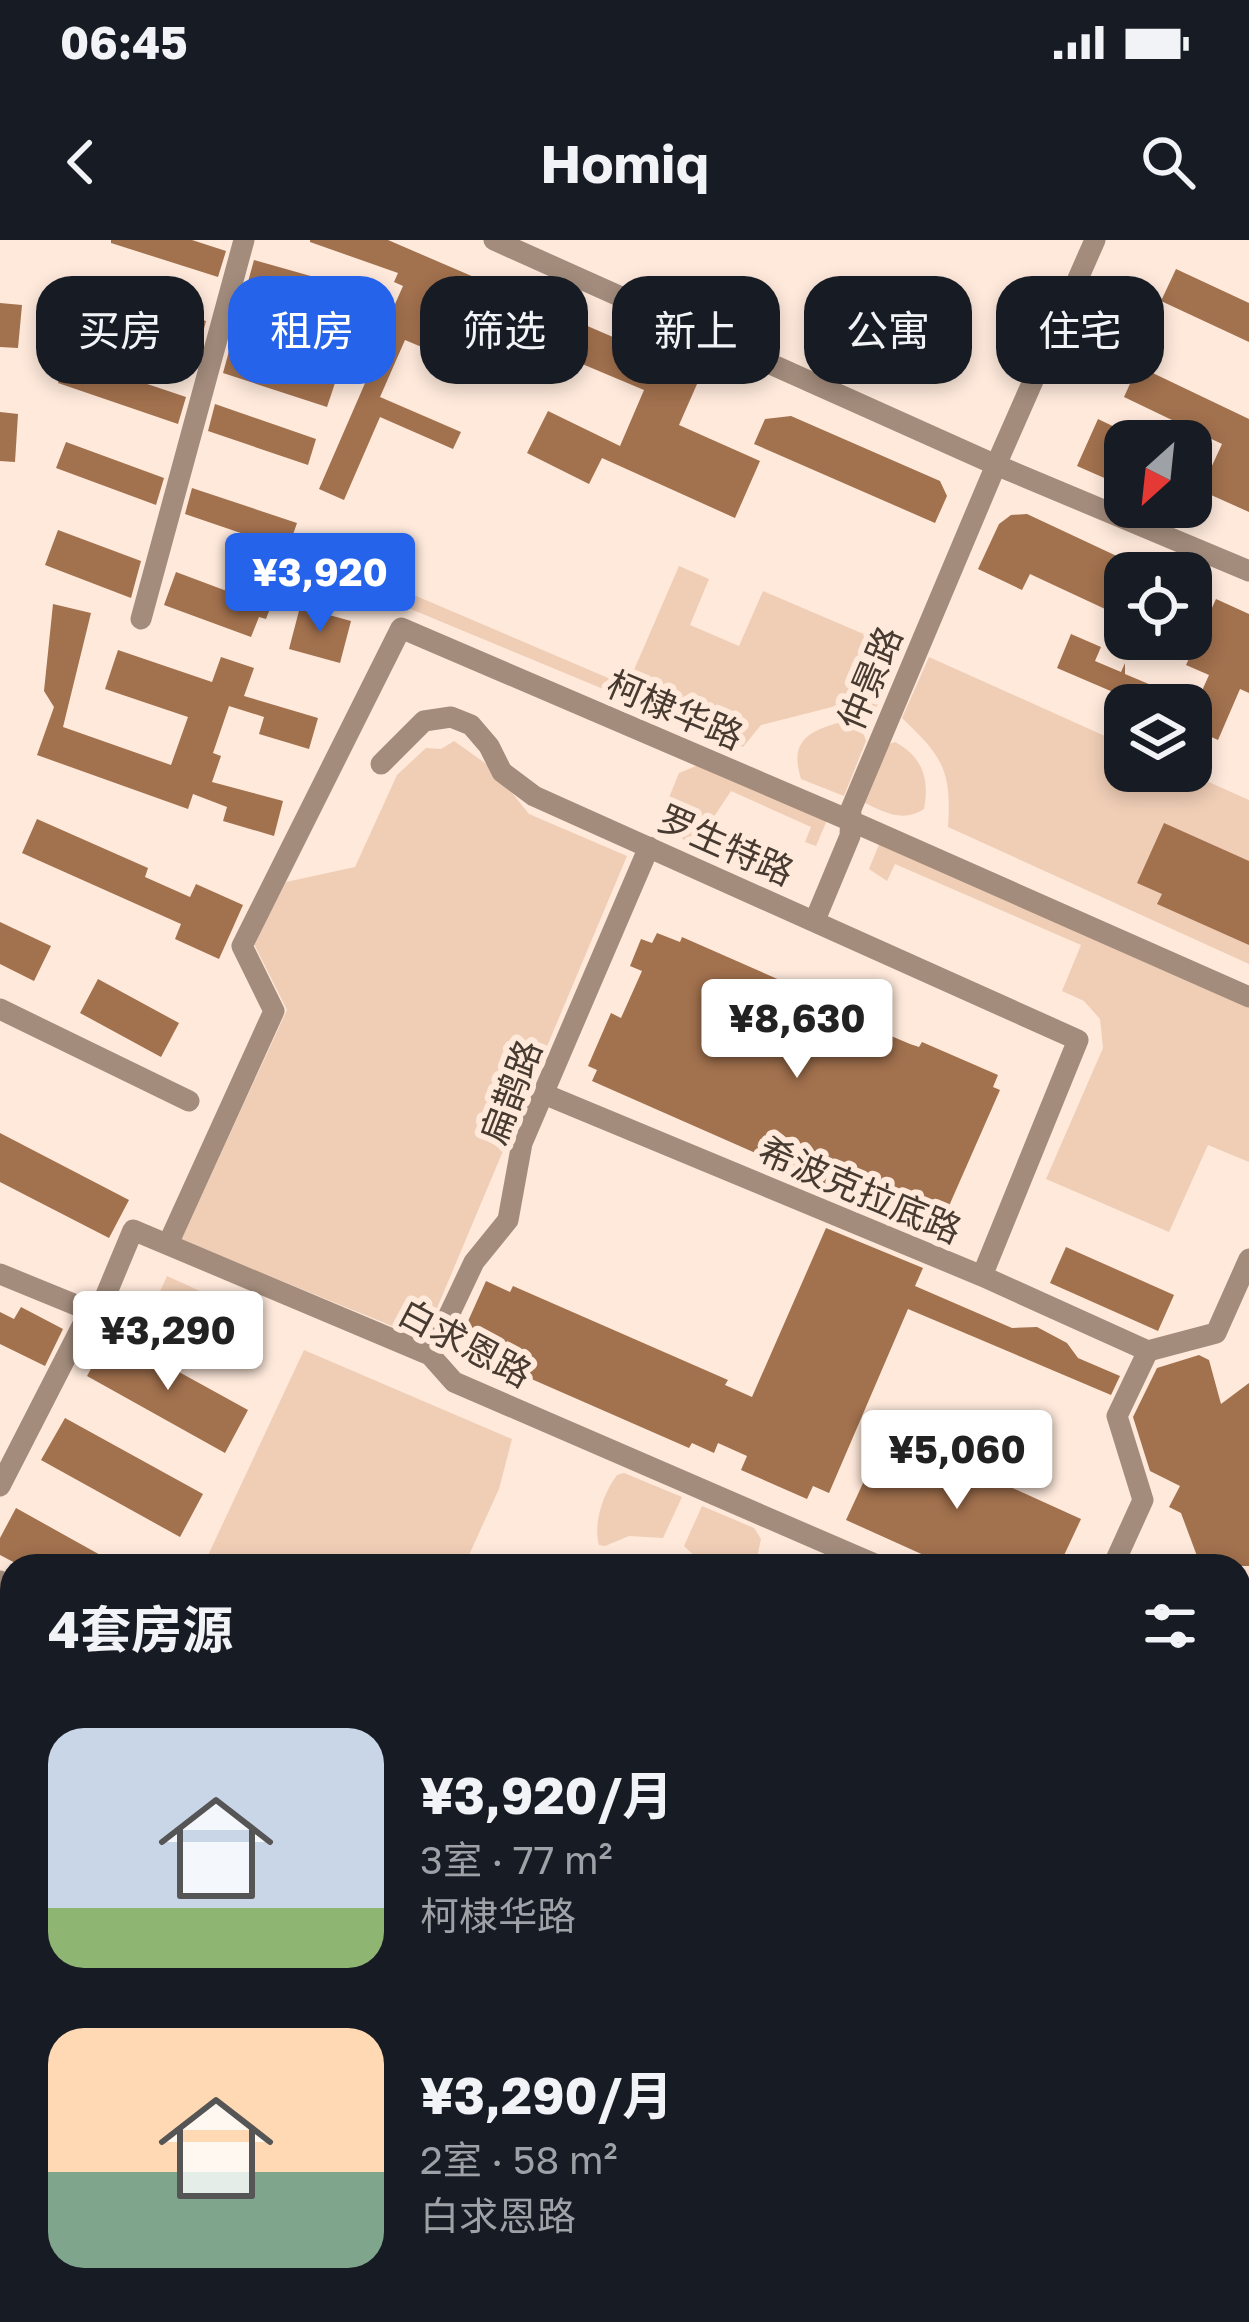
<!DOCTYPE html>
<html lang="zh">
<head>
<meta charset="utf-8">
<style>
  :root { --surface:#171b24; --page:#242831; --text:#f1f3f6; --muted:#9ea1a6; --accent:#2563eb }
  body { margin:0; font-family:"Golos Text","Noto Sans SC",sans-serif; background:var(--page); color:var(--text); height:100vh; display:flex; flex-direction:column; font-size:45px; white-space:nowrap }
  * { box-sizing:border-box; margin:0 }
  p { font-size:39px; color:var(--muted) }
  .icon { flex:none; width:66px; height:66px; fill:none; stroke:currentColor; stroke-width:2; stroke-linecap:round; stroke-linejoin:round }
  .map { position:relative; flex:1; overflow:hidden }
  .details { position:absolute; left:0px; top:1314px; width:1251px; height:768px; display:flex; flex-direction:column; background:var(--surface); border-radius:36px 36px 0 0; box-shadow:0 6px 18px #0003 }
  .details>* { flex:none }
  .hud { position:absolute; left:36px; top:36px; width:1179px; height:108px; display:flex; gap:24px }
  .needle { width:78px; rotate:207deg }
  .buttons { position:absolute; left:1104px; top:180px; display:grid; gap:24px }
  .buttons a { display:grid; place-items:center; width:108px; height:108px; border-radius:24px; background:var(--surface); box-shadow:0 6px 18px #0003; font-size:60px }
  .price { position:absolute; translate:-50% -102px; padding:0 27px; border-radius:12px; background:#fff; color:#222; font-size:39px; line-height:78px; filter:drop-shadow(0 3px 6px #0008) }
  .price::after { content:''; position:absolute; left:50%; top:72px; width:36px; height:27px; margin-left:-18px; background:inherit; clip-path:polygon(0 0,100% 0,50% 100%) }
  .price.selected { background:var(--accent); color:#fff }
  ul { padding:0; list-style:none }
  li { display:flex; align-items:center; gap:36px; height:300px; padding:0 48px }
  li span { display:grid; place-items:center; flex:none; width:336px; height:240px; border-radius:36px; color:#555 }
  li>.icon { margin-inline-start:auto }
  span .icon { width:144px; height:144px; fill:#fffc; stroke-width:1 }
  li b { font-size:51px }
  h2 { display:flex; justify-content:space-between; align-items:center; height:144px; padding:0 48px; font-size:51px }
  .chip { padding:0 42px; border-radius:36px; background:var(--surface); box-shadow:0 6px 18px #0003; font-size:42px; line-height:108px }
  .chip.selected { background:var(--accent); color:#fff }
  .status { display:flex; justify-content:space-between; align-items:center; height:84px; padding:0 60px; background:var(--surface); direction:ltr }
  .status svg { height:33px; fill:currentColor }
  header { display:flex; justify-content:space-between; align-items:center; height:156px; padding:0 48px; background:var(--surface); font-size:54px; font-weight:700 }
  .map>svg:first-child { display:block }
  .green { fill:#f0ceb6 }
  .building { fill:#a2714e }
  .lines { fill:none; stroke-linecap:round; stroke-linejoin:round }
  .minor { stroke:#a38c7c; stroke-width:21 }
  .major { stroke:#623c20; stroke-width:27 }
  .labels { text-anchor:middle; stroke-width:12; stroke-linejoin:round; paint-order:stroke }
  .street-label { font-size:36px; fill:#473a30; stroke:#fee9db }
</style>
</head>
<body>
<div class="status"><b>06:45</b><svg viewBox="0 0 49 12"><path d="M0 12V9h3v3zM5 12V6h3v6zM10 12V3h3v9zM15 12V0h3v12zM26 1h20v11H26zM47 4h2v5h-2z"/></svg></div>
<header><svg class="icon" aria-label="back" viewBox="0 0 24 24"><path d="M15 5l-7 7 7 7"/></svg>Homiq<svg class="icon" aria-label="search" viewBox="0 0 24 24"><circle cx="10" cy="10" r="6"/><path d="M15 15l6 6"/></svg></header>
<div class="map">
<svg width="1249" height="2082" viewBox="0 0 1249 2082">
  <rect width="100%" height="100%" fill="#fee9db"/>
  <!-- green -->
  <path class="green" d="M313 312 627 446 679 326 709 339 690 385 739 406 763 351 901 410 876 468 840 465 761 485 743 507 307 326Z
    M929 417 1125 505V531H1184L1249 560V724L948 587C952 530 942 516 902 478Z
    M838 483C853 485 862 485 866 501L844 556 801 539C790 504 805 492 838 483Z
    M454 501 492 528 529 574 627 616 424 1099 181 1000 287 770 254 704 286 642 355 627 397 535 426 508 441 509Z
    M895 502C922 516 930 539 924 569 902 583 884 572 863 562L886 505Z
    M701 524 827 580 816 606 805 602 811 587 731 551 694 607 659 582 679 533Z
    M880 602 1249 764V922L1208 905 1169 992 1046 939 1103 808 1100 779 1084 761 1062 751 1081 705 895 624 887 641 869 629Z
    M167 1036 253 1075 231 1126 144 1087Z
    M304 1110 512 1199 499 1249 464 1326H203Z
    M624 1233 682 1257 663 1298 629 1296 605 1306 599 1305C593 1283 603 1254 617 1235Z
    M702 1266 754 1288 761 1299 755 1326H705L684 1306Z"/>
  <!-- building -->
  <path class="building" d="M111 0H192L226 11 218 37 111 3Z
    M310 0H388L701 135 679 185 760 221 735 278 602 218 589 244 527 213 548 171 620 206 644 150 575 121 566 139 454 91 443 116 405 100 380 157 461 192 453 209 380 177 344 260 319 249 369 134 365 132 403 46 394 42 398 33 310 2Z
    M254 20 339 44 326 92 341 97 328 141 335 143 327 167 223 133Z
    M1176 29 1249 63V102L1161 61Z
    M78 38 206 81 198 112 68 68Z
    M0 63 22 65 18 108 0 107Z
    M67 117 186 157 178 184 58 143Z
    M1138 126 1249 179V272L1191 246V221L1210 230 1222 204 1124 157Z
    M215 164 316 199 308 225 208 191Z
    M0 172 18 174 15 222 0 221Z
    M791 176 940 241 947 256 935 283 754 204 765 179Z
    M1098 179 1125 192V247L1077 226Z
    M66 202 164 238 156 265 56 228Z
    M192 248 297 283 288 309 185 274Z
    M1027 274 1153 333H1125V359L1118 375 1030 334 1022 350 978 329 999 284 1011 275Z
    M58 290 141 321 131 358 45 325Z
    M242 326 281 340 266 379 259 377 251 397 164 365 176 332 232 353Z
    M1216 359 1249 374V453L1240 449 1218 500 1191 488V465H1125V473L1107 465 1113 452 1057 428 1071 394 1101 407 1095 421 1121 432 1125 423V434L1196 464 1209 435 1186 425Z
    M53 364 91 373 63 487 171 525 188 477 105 449 118 410 212 442 221 417 254 428 244 456 318 478 309 509 259 494 264 477 229 466 213 513 221 516 212 542 283 561 274 596 223 581 227 567 193 554 188 569 37 515 54 467 44 451Z
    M300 367 351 381 340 423 289 409Z
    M37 579 148 628 145 637 190 657 196 644 243 665 219 719 175 699 181 684 22 613Z
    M1164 583 1249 621V705L1157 664 1162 654 1137 643Z
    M0 682 51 706 34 741 0 724Z
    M657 693 680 702 682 697 880 784 877 790 910 804 919 807 922 802 998 835 993 847 1000 850 934 1000 838 960 842 951 592 841 597 830 588 826 611 773 621 778 642 731 630 726 641 699 652 703Z
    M98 739 179 783 161 817 80 773Z
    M0 893 129 960 109 998 0 942Z
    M826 988 923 1028 915 1046 1012 1088 1037 1087 1067 1103 1078 1118 1120 1136 1111 1155 908 1069 829 1253 813 1246 807 1259 741 1230 747 1216 718 1203 714 1213 692 1203 689 1208 481 1117 484 1109 460 1099 486 1041 510 1052 513 1046 728 1140 725 1145 752 1157Z
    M1066 1007 1174 1055 1158 1091 1050 1043Z
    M21 1067 63 1089 45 1126 0 1104V1072L14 1079Z
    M110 1094 248 1170 225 1213 87 1136Z
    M1199 1115 1209 1120 1221 1164 1249 1143V1326H1192L1197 1316 1181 1273 1169 1267 1180 1246 1150 1231 1133 1177 1157 1128Z
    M65 1178 203 1254 180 1297 41 1220Z
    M887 1191 1081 1279 1059 1326H948L846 1280Z
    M16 1268 120 1326H21L0 1315V1298Z"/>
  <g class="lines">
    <!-- minor -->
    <path class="minor" d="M494 0 996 225 1249 331
      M141 379 244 0
      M381 524 424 481 451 477 471 485 489 506 502 532 534 556 1078 800 982 1036
      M815 680 850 596 851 569 996 225 1095 0
      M0 769 189 861
      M544 854 982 1036 1148 1111
      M168 1004 274 771 242 706 401 388 851 581 1249 757
      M0 1034 98 1074 133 990 430 1115 454 1142 879 1326
      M430 1115 474 1022 508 980 522 903 649 607
      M0 1246 82 1086
      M1113 1326 1143 1260 1117 1176 1148 1111 1216 1093 1249 1019
      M0 1341 12 1348
      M1239 1489 1249 1494
      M0 1983 12 2007
      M30 2070 31 2082
      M577 2082 579 2070"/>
    <!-- major -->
    <path class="major" d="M0 1619 12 1625
      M1239 1844 1249 1839
      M1239 1958 1249 1959
      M1239 2026 1249 2001
      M1195 2070 1197 2082
      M1217 2082 1221 2070"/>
  </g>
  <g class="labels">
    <!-- street labels -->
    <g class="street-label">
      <text transform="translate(870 438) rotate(-67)" y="13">仲景路</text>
      <text transform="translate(675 470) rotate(23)" y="13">柯棣华路</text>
      <text transform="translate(726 605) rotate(24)" y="13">罗生特路</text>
      <text transform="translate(511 852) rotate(-69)" y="13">扁鹊路</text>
      <text transform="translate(860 950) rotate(23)" y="13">希波克拉底路</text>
      <text transform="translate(465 1103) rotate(28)" y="13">白求恩路</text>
    </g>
  </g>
</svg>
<div class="buttons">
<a><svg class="needle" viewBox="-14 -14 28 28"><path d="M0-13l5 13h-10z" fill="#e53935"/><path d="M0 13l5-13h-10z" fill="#9ea1a6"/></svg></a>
<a><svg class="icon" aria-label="locate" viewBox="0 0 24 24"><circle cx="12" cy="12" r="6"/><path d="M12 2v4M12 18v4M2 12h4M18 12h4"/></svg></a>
<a><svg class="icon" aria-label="layers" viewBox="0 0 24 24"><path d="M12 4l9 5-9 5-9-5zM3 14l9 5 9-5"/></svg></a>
</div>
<b class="price selected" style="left:320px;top:395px">¥3,920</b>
<b class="price" style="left:797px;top:841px">¥8,630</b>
<b class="price" style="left:168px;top:1153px">¥3,290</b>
<b class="price" style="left:957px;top:1272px">¥5,060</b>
<div class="hud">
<a class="chip">买房</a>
<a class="chip selected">租房</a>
<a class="chip">筛选</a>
<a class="chip">新上</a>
<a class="chip">公寓</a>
<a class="chip">住宅</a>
</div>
<section class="details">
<h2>4套房源<svg class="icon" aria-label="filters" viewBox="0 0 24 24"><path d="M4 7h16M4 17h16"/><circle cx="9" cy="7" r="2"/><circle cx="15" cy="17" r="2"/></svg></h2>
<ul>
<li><span style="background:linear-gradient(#c9d6e8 75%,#8fb573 0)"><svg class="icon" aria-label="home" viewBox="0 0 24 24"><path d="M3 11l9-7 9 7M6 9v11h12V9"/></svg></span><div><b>¥3,920/月</b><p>3室 · 77 m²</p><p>柯棣华路</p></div></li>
<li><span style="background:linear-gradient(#ffd9b3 60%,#7fa58c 0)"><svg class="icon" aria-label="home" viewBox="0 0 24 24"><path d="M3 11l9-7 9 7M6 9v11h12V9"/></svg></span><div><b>¥3,290/月</b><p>2室 · 58 m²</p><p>白求恩路</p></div></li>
</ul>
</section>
</div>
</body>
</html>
